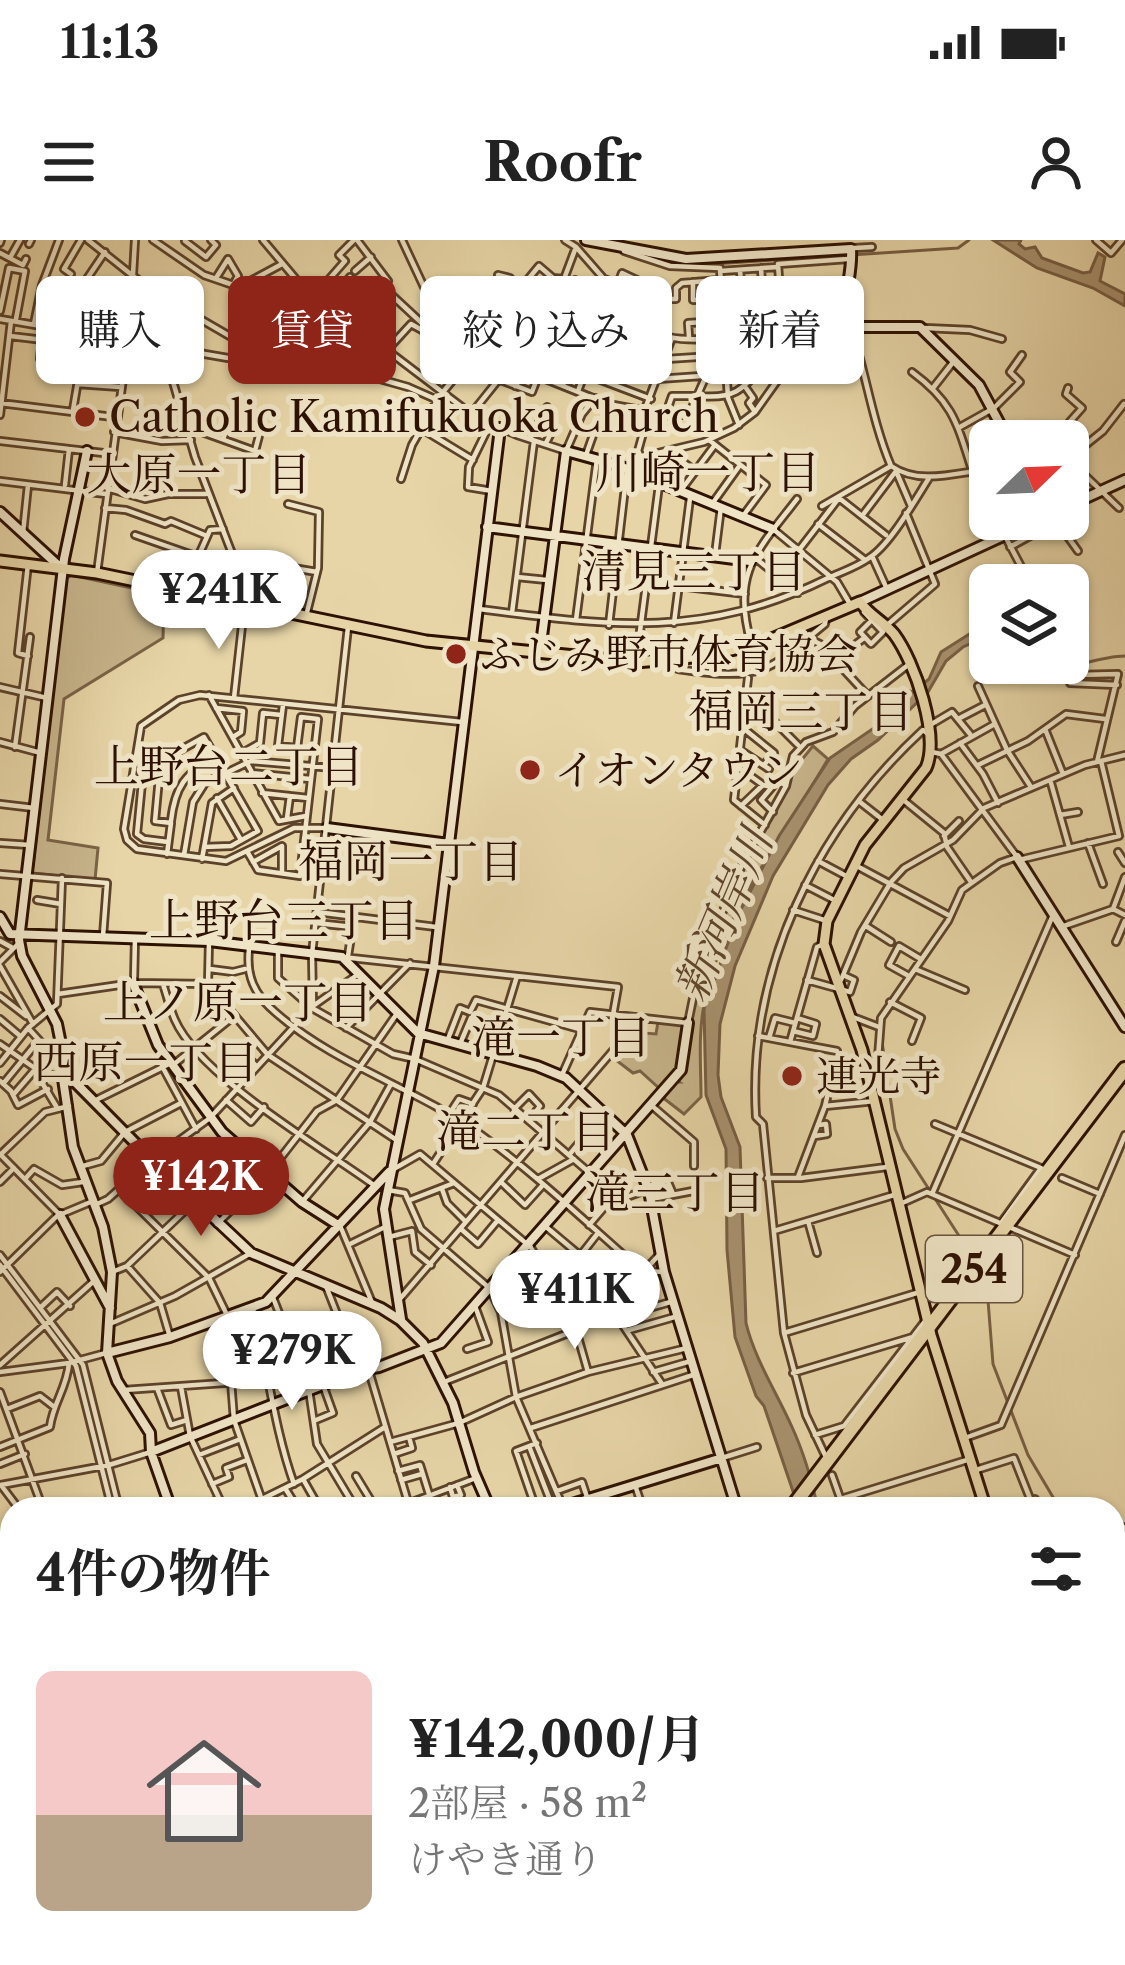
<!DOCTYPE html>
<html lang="ja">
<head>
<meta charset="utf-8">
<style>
  :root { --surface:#fff; --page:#f6f6f6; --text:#222; --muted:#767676; --line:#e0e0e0; --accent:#8f2418 }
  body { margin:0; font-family:"Libre Caslon Text","Noto Serif JP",serif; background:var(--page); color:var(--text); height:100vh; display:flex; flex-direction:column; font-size:45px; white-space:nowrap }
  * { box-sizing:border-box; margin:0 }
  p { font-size:39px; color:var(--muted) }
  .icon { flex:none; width:66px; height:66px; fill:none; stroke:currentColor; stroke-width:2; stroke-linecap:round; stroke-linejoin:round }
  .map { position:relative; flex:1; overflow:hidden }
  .side { position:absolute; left:0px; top:1257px; width:1125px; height:468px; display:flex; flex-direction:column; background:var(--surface); border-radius:36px 36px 0 0; box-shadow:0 3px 9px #0004 }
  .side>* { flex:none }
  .guide { position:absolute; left:36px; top:36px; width:1053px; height:108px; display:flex; gap:24px }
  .needle { width:78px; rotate:67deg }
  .controls { position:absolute; left:969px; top:180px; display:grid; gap:24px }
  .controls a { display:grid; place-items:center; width:120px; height:120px; border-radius:18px; background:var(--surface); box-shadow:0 3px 9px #0004; font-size:60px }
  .price { position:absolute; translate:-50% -102px; padding:0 27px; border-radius:42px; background:#fff; color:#222; font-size:39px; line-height:78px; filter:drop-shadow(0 3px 6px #0008) }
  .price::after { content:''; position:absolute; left:50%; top:72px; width:36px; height:27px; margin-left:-18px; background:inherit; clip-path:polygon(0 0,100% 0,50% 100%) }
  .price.on { background:var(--accent); color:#fff }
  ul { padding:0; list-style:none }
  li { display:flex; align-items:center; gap:36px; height:300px; padding:0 36px }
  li+li { border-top:3px solid var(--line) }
  li span { display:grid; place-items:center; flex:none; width:336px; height:240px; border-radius:18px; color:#555 }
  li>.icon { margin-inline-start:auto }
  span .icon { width:144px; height:144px; fill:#fffc; stroke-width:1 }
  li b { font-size:51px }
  h2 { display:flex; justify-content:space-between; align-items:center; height:144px; padding:0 36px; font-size:51px }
  .chip { padding:0 42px; border-radius:18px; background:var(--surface); box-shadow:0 3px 9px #0004; font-size:42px; line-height:108px }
  .chip.on { background:var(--accent); color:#fff }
  .status { display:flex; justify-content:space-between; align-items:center; height:84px; padding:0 60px; background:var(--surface); direction:ltr }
  .status svg { height:33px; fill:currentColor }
  header { display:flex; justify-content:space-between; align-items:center; height:156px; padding:0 36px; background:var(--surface); font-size:54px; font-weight:700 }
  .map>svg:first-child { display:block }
  .green { fill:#c7b48b; stroke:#7a6246; stroke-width:3 }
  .water { fill:#a8926f; stroke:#775e43; stroke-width:3 }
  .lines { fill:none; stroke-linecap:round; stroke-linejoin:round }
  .stream { stroke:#775e43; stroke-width:3 }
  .street-casing { stroke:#5c422a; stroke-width:10 }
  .secondary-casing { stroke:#2d1101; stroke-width:14 }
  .primary-casing { stroke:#2d1101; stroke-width:15 }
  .highway-casing { stroke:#2d1101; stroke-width:18 }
  .street { stroke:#efe4c6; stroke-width:4.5 }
  .secondary { stroke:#efe4c6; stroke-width:8 }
  .primary { stroke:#e7d5a7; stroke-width:9 }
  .highway { stroke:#e7d5a7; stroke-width:12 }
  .poi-dot { fill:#8f2418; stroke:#efe4c6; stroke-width:4.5 }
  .labels { text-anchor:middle; stroke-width:10; stroke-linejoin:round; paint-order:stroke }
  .shield { fill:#efe4c6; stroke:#67503c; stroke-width:3 }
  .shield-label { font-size:39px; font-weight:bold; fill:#2d1101 }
  .poi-label { font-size:42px; fill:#2d1101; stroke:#efe4c6; text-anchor:start }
  .neighbourhood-label { font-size:45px; fill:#2d1101; stroke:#efe4c6 }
  .water-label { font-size:45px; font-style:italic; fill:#5e452d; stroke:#efe4c6 }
</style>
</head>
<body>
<div class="status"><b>11:13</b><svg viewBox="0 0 49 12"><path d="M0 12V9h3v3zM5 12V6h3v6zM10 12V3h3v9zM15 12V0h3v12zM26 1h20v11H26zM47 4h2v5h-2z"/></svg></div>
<header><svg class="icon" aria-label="menu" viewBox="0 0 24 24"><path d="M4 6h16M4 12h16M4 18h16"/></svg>Roofr<svg class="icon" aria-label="person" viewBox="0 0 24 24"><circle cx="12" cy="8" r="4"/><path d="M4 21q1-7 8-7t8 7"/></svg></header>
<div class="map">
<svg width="1125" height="1725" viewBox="0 0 1125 1725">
  <rect width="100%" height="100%" fill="#e7d5a7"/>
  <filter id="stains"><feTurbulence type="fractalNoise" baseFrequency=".00167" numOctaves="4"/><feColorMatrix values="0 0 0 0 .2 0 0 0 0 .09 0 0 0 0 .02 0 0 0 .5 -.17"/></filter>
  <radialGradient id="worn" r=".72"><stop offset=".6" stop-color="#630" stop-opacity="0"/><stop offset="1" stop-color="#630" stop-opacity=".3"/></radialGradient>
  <!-- green -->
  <path class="green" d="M71 335 164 355 163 398 64 459 48 600 98 608 95 640 32 633 66 339Z
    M813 506 828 519C782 599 722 672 704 765 698 795 701 827 701 857L684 874 662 857 675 842H679L676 840 701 728 745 623 776 572 792 526 795 528Z
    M658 782 685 786 679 829 660 849 640 831 633 833 612 817 631 792 656 794Z"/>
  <!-- water -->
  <path class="water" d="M993 0H1021L1019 4 1025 9 1035 7 1042 18 1083 33 1090 32 1098 13 1105 17 1100 41 1125 54V66L1093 48 1037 28Z
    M990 381V395L963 407 946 421 928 452 878 500 851 519 828 545 773 636 735 726 720 784 718 835 721 857 740 907 746 1083C755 1120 777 1153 792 1187 804 1213 812 1241 818 1269H799L764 1166 756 1156 735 1097 727 1010 726 909 706 855 704 769 738 675 779 596 830 518 874 488 906 450 913 452 929 439 941 412Z"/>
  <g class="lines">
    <!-- stream -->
    <path class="stream" d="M649 17 697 25 958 8 969 0
      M1015 423C1049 444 1087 416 1125 416
      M950 682 958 664
      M882 802 895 889 903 909 972 1016
      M986 1035 993 1124 1028 1215 1060 1269
      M1113 1488 1125 1523"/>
    <!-- street casing -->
    <g class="street-casing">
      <path id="street" d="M88 0 152 51 264 116
        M153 0 204 35 239 47 282 24
        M263 0 300 44 462 167
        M357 0 388 41 383 47 425 86
        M402 0 437 75C456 82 483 117 504 132
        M1096 0 1111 13 1122 0
        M185 1 206 17 216 5 211 0
        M0 3 1 0
        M29 4 31 0
        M576 7 604 39 618 44
        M854 8 872 7
        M624 11 670 26 720 28 728 158 739 185
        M0 13 23 25 26 19
        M11 16 20 0
        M761 28 765 93
        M740 30 745 94
        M355 31 371 17
        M720 31 778 27
        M71 34 64 29 81 0
        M498 35 510 38 520 49 539 26 553 38 564 39 576 7 565 0
        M216 38 228 19 238 36 233 45
        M84 42 103 49 98 71 131 77
        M549 42 570 54
        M693 42V60L721 59
        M42 45 59 0
        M443 45 447 42
        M781 49 848 46
        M152 51 157 87 195 217 241 337 244 368 234 458
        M317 53 345 21 339 15 354 0
        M133 54 154 59
        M540 54 564 68
        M76 55 105 12
        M666 59H676V48L682 43 720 40
        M327 64 350 37
        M132 65 141 67 137 87 132 86
        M530 65 558 85
        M267 70 300 44
        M783 70 844 67
        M0 71 9 28 25 31 16 79
        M607 75C627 82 648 92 669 97 703 105 813 90 845 74
        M0 79 228 118 273 115 369 136 408 147 517 195 566 211 582 174 595 158
        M560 79 666 119 776 112
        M34 84 42 45 90 59
        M851 88C866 133 872 181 891 226 920 246 958 232 990 229
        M925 88 970 90 1002 99
        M10 96 52 101
        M689 97 688 83 722 81
        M42 99 40 119 81 123 73 170
        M551 99 520 78 553 38
        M388 109 411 84 422 90 461 130 443 152
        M592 114 658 139 759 132
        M490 122 514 94 527 104
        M456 124 473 108
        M795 124 784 111 778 24 848 19
        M332 127 349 95 379 57
        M912 132C953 162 957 183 972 230
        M585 134 651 159
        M543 138 608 164 646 171
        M498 139 532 152 575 40 599 50
        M555 142 589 46
        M78 144 120 147
        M563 145 604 39
        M515 146 541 115
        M746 148 753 158 749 163 755 172
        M933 148 954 121
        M1068 148 1066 154 1082 168 1066 186 1083 209
        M578 151 622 33 667 54 661 72 615 53
        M700 156C753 161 747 131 784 107
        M0 163 113 177
        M690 172 706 136
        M471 174 527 104 546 119
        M645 174 671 176 711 172
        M0 175 11 81
        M665 176 672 156H696
        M491 182 469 227 468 247 492 251
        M188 187 255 211 260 192
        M960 187 994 168 1020 142 1010 132 1022 115
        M422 189 473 220
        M114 192 162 201 191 200
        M510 192 523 172
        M223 199 236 166
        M530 199 547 167
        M709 200 766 245 743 276
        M0 201 112 214
        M1032 201 1039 194 1045 201
        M1047 201 1066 186
        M546 203 554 187
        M671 213 695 231
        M586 215 597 184 625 192 630 169
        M641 217 704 202 734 188 755 172 782 134 849 87
        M1068 219 1103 191 1124 164
        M1068 219 1119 268
        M982 230 990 263
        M632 231 641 217 638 211 645 186 643 174 672 98
        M401 239 412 205 438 159
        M0 241 106 254
        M65 245 69 209
        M107 248 145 259 168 254H206
        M682 249 714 206
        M288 264 319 272 318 328 306 376
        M712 264 740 225
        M822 266 891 226
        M105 268 126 270 165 284 171 281 207 296
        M862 276 896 231 911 266
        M996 279 1024 332
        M1048 279 1050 285 1058 283 1078 311
        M818 284 865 320
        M773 289 837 342 850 364
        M23 293 28 245
        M135 295 198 317 210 290 223 289
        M1010 307 1050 285
        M799 310 839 258 886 295
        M715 315 721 267
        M753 316 798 353
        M872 316 887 349
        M237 322 267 328
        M275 325 317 332
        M97 333 130 86 135 0
        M517 337 547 340
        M679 346 745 354
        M479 369C610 386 704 399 828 338 841 332 857 327 869 318 890 305 915 260 929 238
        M864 372 883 392 871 404 860 392 870 382
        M512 373 534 201
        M576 380 597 219
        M674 383 690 258
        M609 385 627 230
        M886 386 935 344 906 273
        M808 398 820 404 868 456
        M751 403C731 333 757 311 797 259
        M28 416 18 413 28 324
        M835 420 864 398
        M636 422 659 245
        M664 422C675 431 686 430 700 432 768 440 774 425 825 384L826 378
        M1077 435 1118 434 1097 522
        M748 438 734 560 765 585
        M1070 443 1117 445
        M978 446 1007 510 1031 547
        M0 447 47 458
        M747 454 798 505
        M209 455 279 581 306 576
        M216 468 243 471 241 492 233 497
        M958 479 985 465
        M930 485 952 472 970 494
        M743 488 774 513 764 525
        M1045 489 1063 534
        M0 502 41 513
        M960 503 983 534 998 563
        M15 507 30 397
        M740 510 769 529
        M244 512 260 503 263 473 281 475
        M941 514 993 485
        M154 523 159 538 155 581 171 583 167 614
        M978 525 1028 501 1066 474 1105 479
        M738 527 763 545
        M251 533 310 539
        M1051 543 1069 607
        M262 553 308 558
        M217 558 241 600
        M901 558 944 593 947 607 971 642
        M860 562 883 580
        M0 564 34 568
        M741 566 763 545 772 547
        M773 572 761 560 778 540 786 546
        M1060 575 1078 572
        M287 578 290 556
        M171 581C175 546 185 534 215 516
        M327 588H294L226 621 137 609 127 600 124 589 141 486 179 460 200 455 462 482
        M944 596 959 581
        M168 602 144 599 137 594 144 522 157 523 204 497 258 591 231 606 204 607
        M0 603 30 605
        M1088 603 1103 644
        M1118 612 1125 623
        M248 613 258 630 300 636 318 479 301 477 297 508 278 506 283 465
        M184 615 193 562 205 543 251 521 334 528
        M202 619 212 563 234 548
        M1019 620 1119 596 1101 521
        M818 621 848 637
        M253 622 282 606V631
        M855 625 950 676
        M0 634 107 643 103 696
        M805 645 836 661
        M37 660 61 664
        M1113 669 1125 675
        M793 670 827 681
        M317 672 436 687
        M316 683 353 687
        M866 686 891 702
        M1061 687 1113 669 1125 637
        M0 701 11 707
        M209 701 208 744 268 815 395 899
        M1116 702 1125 681
        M249 709C246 736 254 754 275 772 335 825 416 848 480 894 537 935 589 985 642 1031L664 1032
        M278 710V738L312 768 393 814 415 819 499 855 591 934
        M348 716 354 677
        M342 717 618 747 613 775
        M0 722 17 705
        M0 726 33 784
        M210 729 233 732 245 729
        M915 729 965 750
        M907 735 889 725 899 706 919 718
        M807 740 850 752 854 740 843 735
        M841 740 861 692 891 642 904 628 953 600 984 568 1085 525 1125 515
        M134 741 135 698
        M163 744C167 756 170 769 175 780 200 837 323 908 375 946
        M58 754 133 743 208 744
        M0 756 26 776
        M890 762 921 778 912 801
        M313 766 357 735
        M850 776 879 787
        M0 779 19 795
        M28 788 48 810
        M346 788 410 723
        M793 791 813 796 816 784 797 778
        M758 796 837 811
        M769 798 775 778 795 783
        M448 799 460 768 470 772 476 760 583 790
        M790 802 817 707 824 704
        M0 804 36 829 63 839
        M460 804 471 778 502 786
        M245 814 257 827
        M0 823 28 788 57 764 62 638
        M173 825 234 776
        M162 826 196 889
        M35 831 56 866
        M868 831 878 818 881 778 948 681 962 650 1000 623 1017 617 941 514 932 512
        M562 835 590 772 688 783 699 729 742 625 786 546 793 516 806 502 833 492 855 466 908 425
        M0 841 11 851 18 865 48 849
        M3 844 39 800
        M13 855 50 812 60 808
        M96 860 171 823
        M226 860 251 882 264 867
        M651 865 694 902V926
        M825 866 833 832
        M514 869 529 854 540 866 529 881
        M448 876 459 859 473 864
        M935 884 1041 928 1001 983
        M815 896 827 894 826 884 819 885
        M0 914 59 974
        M0 915 45 872 69 866
        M569 915 604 873
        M433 924 483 848 517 736
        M83 926 101 921 125 892 181 863
        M392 930 420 914 528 1005
        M798 937 825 866 875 861
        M767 938H801L887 927
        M1062 938 1100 954
        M25 939 34 929 62 945 83 942
        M538 939 574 919
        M0 942 14 928
        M501 942 525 965 542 946
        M647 946 667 940 673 954
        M119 949 209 1038 227 1075
        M442 949 447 963 466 982
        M188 950 239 908
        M388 950 405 953 421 989 487 1046
        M932 954 1053 675
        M651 959 693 951
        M410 960 454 943
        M302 962 370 882 391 844
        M900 964 927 952 1075 1015
        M95 965 108 959 152 920 210 878 313 766 312 714 348 387
        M808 981 817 1013
        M217 984 268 934 317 871 337 860 398 772
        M589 985 607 964 649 949
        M545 986 626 1054
        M341 988 373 1065
        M461 989 478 1004 498 980
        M412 991 415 1012 431 1025
        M774 991 894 955
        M389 997 412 991
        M350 1004 387 986
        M529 1004 576 1090 588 1132
        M0 1015 83 1125 119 1269
        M580 1016 598 993
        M0 1025 76 1126 112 1269
        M128 1027 160 1063 170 1097
        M509 1028 529 1065
        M0 1032 57 976 93 961
        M112 1032 127 1026 194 962
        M607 1038 625 1016
        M516 1041 542 1026
        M326 1046 359 1130
        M490 1049 501 1072 516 1157 563 1267
        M272 1055 309 1150 317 1204 356 1269
        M399 1060 641 778
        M563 1066 584 1056 570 1035 584 1019
        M40 1068 57 1052 70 1066
        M253 1069C268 1128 274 1188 294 1244
        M612 1069 662 1144
        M226 1076 234 1180 265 1269
        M502 1076 556 1052
        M621 1076 674 1061
        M112 1083 175 1056 251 1013
        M629 1090 678 1076
        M784 1093 920 1052
        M467 1109 488 1102 475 1066
        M229 1118 244 1117 246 1142
        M0 1125 94 1041
        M369 1131 410 1269
        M0 1132 69 1123 106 1113
        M653 1132 691 1121
        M793 1133 913 1097
        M444 1142 576 1090 604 1074 659 1015
        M181 1147 190 1196 224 1269
        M157 1148 171 1185 187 1180
        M124 1150 267 1140
        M0 1152 43 1269
        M7 1169 40 1156 53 1166
        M316 1180 333 1173 323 1145
        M531 1188 696 1134
        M815 1195 844 1186 925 1081
        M962 1199 1001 1185 1125 895
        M390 1202 459 1183 516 1157 588 1132 687 1108
        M529 1206 553 1268
        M0 1207 50 1187C53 1163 67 1148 69 1123
        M394 1214 412 1208 409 1197
        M199 1215 238 1200
        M825 1215 806 1175 784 1093 763 884 756 877C747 729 816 589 923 490L928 494
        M722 1218 757 1207
        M0 1224 25 1214
        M398 1231 420 1225 429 1254
        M973 1231 1014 1218 1031 1261
        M832 1235 844 1269
        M356 1236 376 1269
        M303 1239 320 1269
        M401 1240 422 1234
        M212 1244 229 1237 226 1228 247 1220
        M1 1245 109 1225 151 1212
        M1 1245 19 1269
        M635 1245 643 1269
        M450 1247 453 1257 461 1255 457 1245
        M285 1248 298 1269
        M557 1251 582 1242 587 1257
        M841 1259 967 1220
        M196 1269 219 1259
        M242 1269 303 1239 385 1187
        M394 1269 476 1238
        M536 1269 516 1211 537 1203
        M1011 1269 1035 1259
        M1113 1294 1125 1287
        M0 1384 12 1380
        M0 1444 12 1446
        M0 1491 12 1485
        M0 1542 12 1537
        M0 1556 12 1570
        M1113 1616 1125 1644
        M0 1688 12 1684
        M1113 1694 1125 1703
        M171 1713 167 1717 172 1725
        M321 1713 323 1719 338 1713
        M817 1713 828 1725
        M1003 1713 1008 1725
        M1077 1713 1093 1725
        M0 1722 80 1717
        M264 1725 281 1713
        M291 1725 317 1713
        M770 1725 771 1723"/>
    </g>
    <!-- secondary casing -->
    <g class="secondary-casing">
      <path id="secondary" d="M586 0 686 19 851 9C853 40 840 55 849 87H920L979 145 1009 201
        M87 211 64 319 19 700 22 716 57 784 67 834 152 920 251 1013 381 1068 400 1080 423 1103 453 1163 474 1232 490 1269
        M1068 266 1125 240
        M0 272 61 328
        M487 287 750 321
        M860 362 1040 279
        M540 412 566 211 617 225 773 289
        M327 588 449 604
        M1017 617 1125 787
        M0 677 10 694 209 701 342 717 418 793 537 826 566 838 627 895 649 951 664 1032 737 1269
        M133 743 158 805 222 892 302 962 338 985
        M67 834 63 839 73 907 103 987 112 1032 107 1113 117 1141 150 1193 151 1212 171 1269
        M60 975 110 1068
        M401 1079 384 969 434 726 500 188
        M107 1113 170 1097 266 1062 389 932
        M151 1212 361 1130 379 1127 441 1103 681 830 688 783
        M556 1269 722 1218
        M0 1342 12 1361
        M0 1597 12 1592
        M253 1713 262 1725
        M872 1713 898 1725
        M344 1725 367 1713"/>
    </g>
    <!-- primary casing -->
    <g class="primary-casing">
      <path id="primary" d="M0 321 97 333 426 401 636 422 705 416 765 402 860 362C869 375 884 382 894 394 915 422 940 496 926 528L865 605 827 681 824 704 862 810 931 1095 986 1269
        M1113 1585 1125 1600"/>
    </g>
    <!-- highway casing -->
    <g class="highway-casing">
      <path id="highway" d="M791 1269 1125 829
        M445 1725 454 1713
        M458 1725 467 1713"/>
    </g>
    <!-- street -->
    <use href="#street" class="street"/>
    <!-- secondary -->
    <use href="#secondary" class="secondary"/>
    <!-- primary -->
    <use href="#primary" class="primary"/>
    <!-- highway -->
    <use href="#highway" class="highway"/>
  </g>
  <!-- markers -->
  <g class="poi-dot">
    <circle cx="85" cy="177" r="12"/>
    <circle cx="456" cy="414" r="12"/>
    <circle cx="530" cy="530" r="12"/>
    <circle cx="792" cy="836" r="12"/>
  </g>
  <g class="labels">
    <!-- shield labels -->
    <rect class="shield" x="926" y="996" width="96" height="66" rx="9"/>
    <g class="shield-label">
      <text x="974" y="1043">254</text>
    </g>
    <!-- poi labels -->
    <g class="poi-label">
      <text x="109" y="192">Catholic Kamifukuoka Church</text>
      <text x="480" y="429">ふじみ野市体育協会</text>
      <text x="554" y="545">イオンタウン</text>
      <text x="816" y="851">連光寺</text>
    </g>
    <!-- neighbourhood labels -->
    <g class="neighbourhood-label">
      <text x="708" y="248">川崎一丁目</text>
      <text x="199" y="250">大原一丁目</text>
      <text x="694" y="347">清見三丁目</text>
      <text x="801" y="487">福岡三丁目</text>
      <text x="229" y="542">上野台二丁目</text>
      <text x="411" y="637">福岡一丁目</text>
      <text x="284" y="696">上野台三丁目</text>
      <text x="238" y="778">上ノ原一丁目</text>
      <text x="561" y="813">滝一丁目</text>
      <text x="146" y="838">西原一丁目</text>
      <text x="526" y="907">滝二丁目</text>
      <text x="675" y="968">滝三丁目</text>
    </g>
    <!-- water labels -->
    <g class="water-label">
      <text transform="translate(723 675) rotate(-67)" y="16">新河岸川</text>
    </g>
  </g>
  <rect width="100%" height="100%" filter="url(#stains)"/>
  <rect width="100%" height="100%" fill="url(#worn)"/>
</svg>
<div class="controls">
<a><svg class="needle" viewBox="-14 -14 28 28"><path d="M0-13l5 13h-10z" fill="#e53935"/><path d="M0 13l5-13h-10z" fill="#767676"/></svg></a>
<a><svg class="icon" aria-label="layers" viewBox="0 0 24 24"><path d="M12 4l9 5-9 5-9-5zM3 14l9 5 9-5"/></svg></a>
</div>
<b class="price" style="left:219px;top:412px">¥241K</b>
<b class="price on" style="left:201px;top:999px">¥142K</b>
<b class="price" style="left:575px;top:1112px">¥411K</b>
<b class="price" style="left:292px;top:1173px">¥279K</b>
<div class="guide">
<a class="chip">購入</a>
<a class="chip on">賃貸</a>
<a class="chip">絞り込み</a>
<a class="chip">新着</a>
</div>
<section class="side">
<h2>4件の物件<svg class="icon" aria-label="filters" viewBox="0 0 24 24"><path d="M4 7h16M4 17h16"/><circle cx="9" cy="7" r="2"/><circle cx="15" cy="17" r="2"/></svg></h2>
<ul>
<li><span style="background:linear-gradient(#f6c9c9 60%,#b9a48a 0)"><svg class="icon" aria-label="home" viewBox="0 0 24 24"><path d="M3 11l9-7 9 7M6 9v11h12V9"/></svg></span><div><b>¥142,000/月</b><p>2部屋 · 58 m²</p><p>けやき通り</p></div></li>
</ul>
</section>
</div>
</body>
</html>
